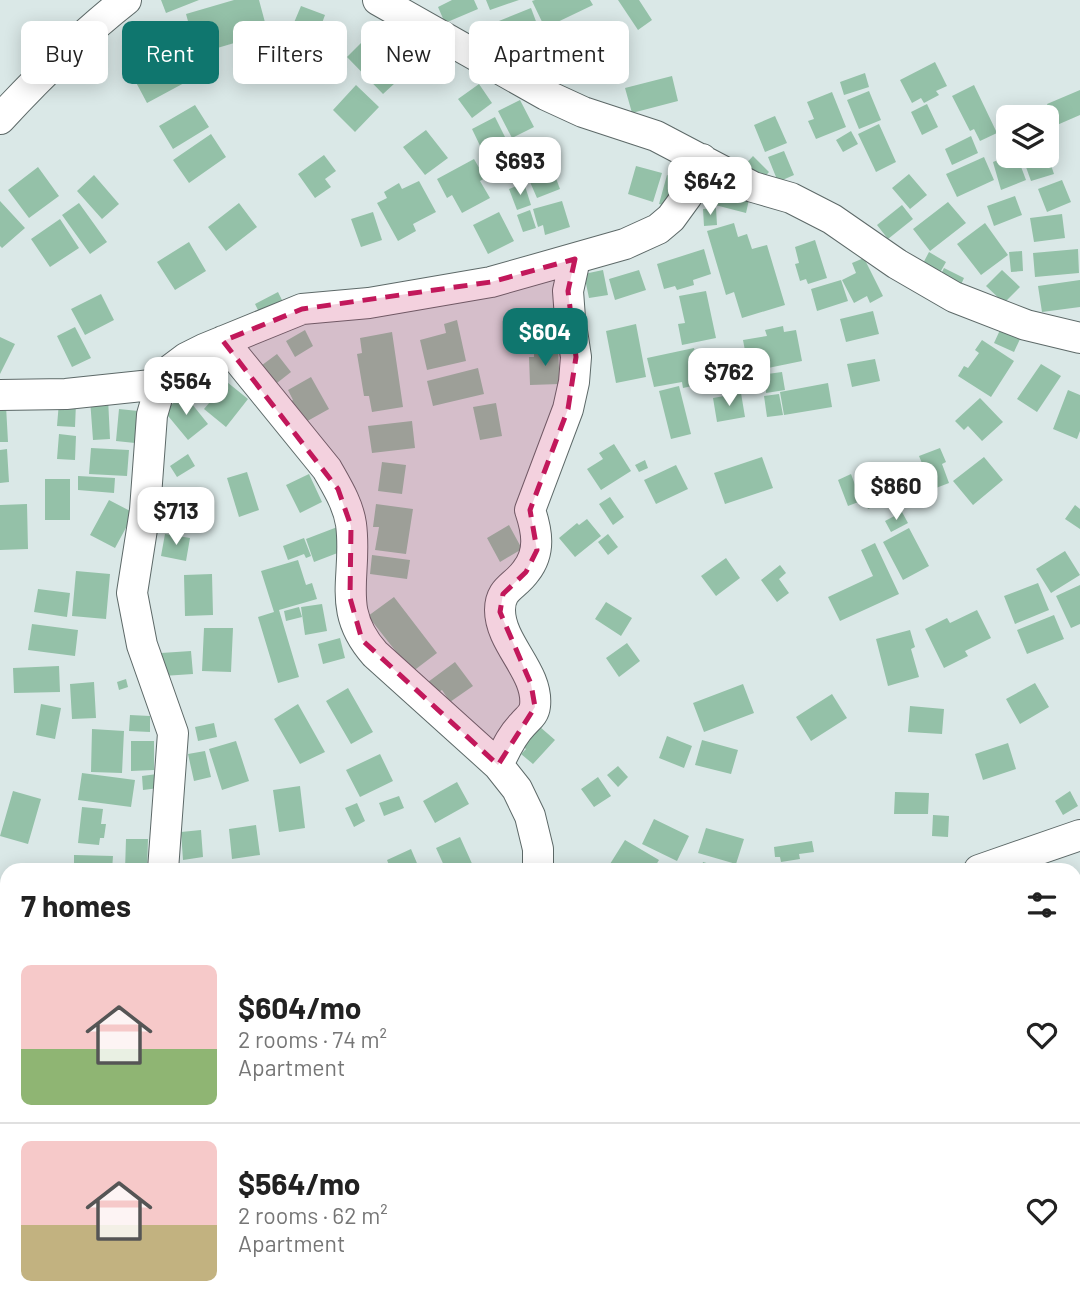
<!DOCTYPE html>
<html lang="en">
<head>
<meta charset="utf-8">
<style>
  :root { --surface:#fff; --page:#f2f2f2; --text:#222; --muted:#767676; --line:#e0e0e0; --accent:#0f766e }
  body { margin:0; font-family:Barlow,sans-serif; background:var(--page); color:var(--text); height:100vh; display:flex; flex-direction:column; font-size:26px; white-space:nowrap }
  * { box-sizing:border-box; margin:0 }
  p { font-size:23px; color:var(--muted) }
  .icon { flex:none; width:38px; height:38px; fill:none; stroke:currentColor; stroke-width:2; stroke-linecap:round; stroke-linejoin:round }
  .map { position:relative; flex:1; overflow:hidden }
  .side { position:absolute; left:0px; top:863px; width:1082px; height:450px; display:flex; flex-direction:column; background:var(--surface); border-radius:21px 21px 0 0; box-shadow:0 4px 18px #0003 }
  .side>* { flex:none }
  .hud { position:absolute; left:21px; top:21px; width:700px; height:63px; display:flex; gap:14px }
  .tools { position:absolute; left:996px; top:105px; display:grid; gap:14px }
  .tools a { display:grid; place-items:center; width:63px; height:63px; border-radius:10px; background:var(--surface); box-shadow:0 4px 18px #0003; font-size:35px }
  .price { position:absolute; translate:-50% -60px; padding:0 16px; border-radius:14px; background:#fff; color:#222; font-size:23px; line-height:46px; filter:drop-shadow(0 2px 4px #0008) }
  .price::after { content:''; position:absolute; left:50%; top:42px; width:21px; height:16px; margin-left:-10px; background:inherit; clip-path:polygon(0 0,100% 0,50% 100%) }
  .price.selected { background:var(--accent); color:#fff }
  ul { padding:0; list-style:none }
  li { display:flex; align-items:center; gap:21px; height:175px; padding:0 21px }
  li+li { border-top:2px solid var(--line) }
  li span { display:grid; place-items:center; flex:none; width:196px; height:140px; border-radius:10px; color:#555 }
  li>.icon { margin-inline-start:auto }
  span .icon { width:84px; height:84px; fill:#fffc; stroke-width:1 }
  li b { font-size:30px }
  h2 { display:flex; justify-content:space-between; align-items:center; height:84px; padding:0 21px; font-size:30px }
  .pill { padding:0 24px; border-radius:10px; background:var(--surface); box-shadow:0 4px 18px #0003; font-size:24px; line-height:63px }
  .pill.selected { background:var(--accent); color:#fff }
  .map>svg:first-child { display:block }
  .building { fill:#94c1a8 }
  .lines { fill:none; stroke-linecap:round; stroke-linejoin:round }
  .minor-casing { stroke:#5d6968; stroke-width:32 }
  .minor { stroke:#fff; stroke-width:30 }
  .marked { fill:#c2185b; fill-opacity:0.2; stroke:#c2185b; stroke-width:5; stroke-dasharray:14 9; stroke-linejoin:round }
</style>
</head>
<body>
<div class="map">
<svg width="1080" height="1311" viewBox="0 0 1080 1311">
  <rect width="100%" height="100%" fill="#dae8e7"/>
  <!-- building -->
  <path class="building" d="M161 0H199L166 13Z
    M259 0 270 41 244 48 241 41 197 54 186 14 234 0Z
    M452 0H474L478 9 445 23 438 7Z
    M486 0H519L490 10Z
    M535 0H590L593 5 545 28 532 1Z
    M618 0H639L652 20 638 30Z
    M301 6 325 15 318 34 293 25Z
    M531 8 543 40 506 54 494 23Z
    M370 34 407 72 383 94 347 57Z
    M616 41 625 65 595 75 587 52Z
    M276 46 282 71 262 76 256 50Z
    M171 53 186 82 147 103 131 73Z
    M935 62 947 86 936 91 939 95 924 103 921 98 912 103 900 80Z
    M865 73 869 87 844 95 840 82Z
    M672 76 678 101 632 113 625 88Z
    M479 84 492 103 472 118 458 99Z
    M356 85 379 107 355 132 333 110Z
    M974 85 997 133 980 141 974 129 970 131 952 96Z
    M1080 90V115L1057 125 1047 104Z
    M869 91 881 120 859 129 847 100Z
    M832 92 846 127 816 139 808 121 814 119 807 102Z
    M520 100 534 127 512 138 498 111Z
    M927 104 938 127 922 135 911 112Z
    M195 105 209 127 173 149 159 126Z
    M775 116 787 143 765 152 754 125Z
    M495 117 508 143 484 154 472 129Z
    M879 124 896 162 876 172 858 134Z
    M426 130 448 158 425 175 403 147Z
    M851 131 858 144 843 152 836 140Z
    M211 134 226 157 189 183 173 160Z
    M971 136 978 153 952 165 945 149Z
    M784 151 794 175 778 182 768 157Z
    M324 155 336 171 325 179 331 187 315 198 298 174Z
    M753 156 769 172 758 184 741 169Z
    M1008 156H1017L1026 180 1001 190 993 162Z
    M1022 156H1048L1054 174 1031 181Z
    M984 157 994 180 957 197 946 174Z
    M474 159 485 178 480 181 490 198 462 213 452 195 447 198 437 179Z
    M518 161 524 171 507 181 501 171Z
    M551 165 560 189 537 198 527 175Z
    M636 166 662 173 653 202 628 194Z
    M38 167 59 196 29 218 8 190Z
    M909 174 927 195 910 209 892 188Z
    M94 175 119 204 102 219 77 191Z
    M667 175 677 178 670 207 659 204Z
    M1062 180 1071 202 1047 212 1038 189Z
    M419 181 436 212 413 224 416 231 398 241 377 203 387 198 384 192 399 183 402 189Z
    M701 182 750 195 746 213 696 200Z
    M524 183 531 205 517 210 509 189Z
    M1015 196 1022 215 994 226 987 206Z
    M0 201 25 228 2 248 0 246Z
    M562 201 570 227 545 235 543 225 538 227 533 209Z
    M948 202 966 223 930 251 913 229Z
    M79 203 107 242 90 254 62 215Z
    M239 203 257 227 226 251 208 227Z
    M902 205 913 219 888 239 877 225Z
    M716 208 717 225 704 226 703 209Z
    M530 210 536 228 523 232 517 215Z
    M373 212 382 240 361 247 351 219Z
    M499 212 514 241 488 254 473 225Z
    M1062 214 1065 238 1034 242 1030 218Z
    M60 219 79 248 50 267 31 239Z
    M734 223 738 237 747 234 752 249 767 245 785 305 742 318 734 292 726 295 707 231Z
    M985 223 1008 255 981 275 957 244Z
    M815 240 827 278 808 284 806 279 800 281 795 264 799 263 795 247Z
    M189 242 206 271 175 290 157 262Z
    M704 249 711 274 693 280 694 285 677 290 675 286 664 289 657 264Z
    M1078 249 1079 273 1035 277 1033 253Z
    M1022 251 1023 271 1011 272 1009 252Z
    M929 252 946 262 937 278 920 269Z
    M864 258 883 296 870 303 867 296 854 303 842 280 856 273 852 263Z
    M944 268 964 278 959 289 939 278Z
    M603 270 608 295 589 298 584 274Z
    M639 270 646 290 615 300 609 279Z
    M1002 270 1020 287 1004 303 986 286Z
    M841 280 848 301 817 311 811 289Z
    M1080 280V307L1042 312 1038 286Z
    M706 291 716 338 682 345 678 324 685 323 679 296Z
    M278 292 283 302 260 314 255 304Z
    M101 294 114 320 85 335 71 309Z
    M873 311 879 334 846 342 840 319Z
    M457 320 466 361 427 370 420 340 446 333 444 324Z
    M636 324 646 377 616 383 606 331Z
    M783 326 784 332 796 330 802 361 749 372 743 340 767 336 765 330Z
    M75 327 91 358 72 367 57 336Z
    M305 330 313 346 295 357 286 341Z
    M1000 330 1020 339 1014 352 994 343Z
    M392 332 403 407 372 412 369 396H364L357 354 362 353 360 338Z
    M0 337 15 344 0 374Z
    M982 340 1014 361 991 397 958 376 964 366 968 368 979 353 975 350Z
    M694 348 701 384 683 388 682 382 654 387 647 358Z
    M558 351 560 384 530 385 529 357H534V352Z
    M277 354 291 372 268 390 254 371Z
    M739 359 743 380 711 386 707 364Z
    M875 359 880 381 852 387 847 364Z
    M1041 364 1061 376 1037 412 1017 399Z
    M478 368 484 394 433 406 427 381Z
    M782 372 785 390 766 393V389L756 390 754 376Z
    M311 377 329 409 302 424 290 402 293 400 288 390Z
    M227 382 248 399 226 427 204 409Z
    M828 383 832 407 784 415 780 392Z
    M679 386 691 434 671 439 659 391Z
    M1068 390 1080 395V431L1077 439 1053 429Z
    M741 393 745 417 717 422 713 398Z
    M184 394 208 424 188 440 164 411Z
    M779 394 783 415 767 417 764 396Z
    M108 398 110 439 93 440 90 399Z
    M980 398 1003 422 982 441 968 426 964 430 955 421Z
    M59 402 76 403 75 427 57 426Z
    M496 403 502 436 480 440 473 407Z
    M0 406H6L8 442H0Z
    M119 409 138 411 135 443 116 441Z
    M412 421 415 448 372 453 368 426Z
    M59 434 76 436 75 460 57 459Z
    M614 444 631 471 601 490 587 469 603 459 599 453Z
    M91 448 129 450 127 476 89 474Z
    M940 448 946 462 942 464 949 483 936 488 929 472 926 473 919 456Z
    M7 449 9 482 0 483V450Z
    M188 454 195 466 177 477 170 466Z
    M762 457 773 488 725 504 714 473Z
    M984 457 1003 480 973 505 953 481Z
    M645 460 648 468 639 472 635 465Z
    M382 462 406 465 402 494 378 491Z
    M676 465 688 489 656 504 644 480Z
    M247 472 259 510 239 517 227 478Z
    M309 474 322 502 300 513 286 485Z
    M851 474 861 501 848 506 838 480Z
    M78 476 115 478 114 493 78 490Z
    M893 477 901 495 868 509 860 491Z
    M45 479H70V520H45Z
    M610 497 624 517 613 525 599 504Z
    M164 498 194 499V523L163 522Z
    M109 500 134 513 115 548 90 535Z
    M27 504 28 549 0 550V505Z
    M376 504 413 509 406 554 375 550 379 527H373Z
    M1075 505 1080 509V529L1065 519Z
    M902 512 908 523 891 532 885 521Z
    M587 519 601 536 575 557 559 538 577 523 579 525Z
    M509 525 522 549 500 562 487 538Z
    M340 526 348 549 314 562 306 539Z
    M909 528 929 566 903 580 883 542Z
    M165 534 190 538 186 561 161 556Z
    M608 534 618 547 608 555 598 542Z
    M304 538 311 556 306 558 304 554 288 560 283 546Z
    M875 543 899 594 840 621 828 597 873 576 861 550Z
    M1065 551 1080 575 1051 593 1036 569Z
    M372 555 410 560 407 579 370 574Z
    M726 558 740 578 716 596 701 576Z
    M298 560 306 585 312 583 317 599 279 610 299 677 278 683 258 617 274 612 261 571Z
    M780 565 786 573 779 579 789 593 777 602 761 580Z
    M76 571 110 574 106 619 72 616Z
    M212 574 213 615 185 616 184 575Z
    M1038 583 1049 610 1015 624 1004 596Z
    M1080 585V624L1071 628 1056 596Z
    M38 589 70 593 67 617 34 612Z
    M394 597 437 653 412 672 368 616Z
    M606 602 632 618 621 636 595 619Z
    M322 604 327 631 305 635 301 607Z
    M299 607 302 617 286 621 284 611Z
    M977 610 991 638 965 651 968 656 944 668 925 629 947 618 950 623Z
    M1054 615 1064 639 1027 654 1017 630Z
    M32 624 78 630 75 656 28 650Z
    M204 628H233L231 672 202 671Z
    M910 630 915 647 911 649 919 677 888 686 876 639Z
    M340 638 345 658 323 664 318 644Z
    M627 643 640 661 619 677 606 658Z
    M191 651 193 674 163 676 161 653Z
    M455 662 473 686 450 702 442 690 437 693 428 682Z
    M59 666 60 692 14 693 13 668Z
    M126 679 128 687 119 690 117 682Z
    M94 682 96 718 72 719 70 684Z
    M1035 683 1049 707 1020 724 1006 699Z
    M743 684 754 713 704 732 693 703Z
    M348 688 373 732 351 744 326 701Z
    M832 694 847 718 811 741 796 717Z
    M41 704 61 708 55 739 36 735Z
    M298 704 325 752 300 764 274 719Z
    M910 706 944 709 942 734 908 732Z
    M130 715 150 716V732L129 731Z
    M532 720 555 740 533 764 521 754 526 749 514 739Z
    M214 723 217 737 198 741 195 727Z
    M92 729 124 731 122 773 91 772Z
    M667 736 692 746 684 768 659 758Z
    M702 740 738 750 731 774 695 765Z
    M131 741H154V770L131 771Z
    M236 741 249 781 222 790 209 749Z
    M1008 743 1016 769 983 780 975 754Z
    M205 751 211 777 194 781 188 754Z
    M380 754 393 781 360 797 346 770Z
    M618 766 628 777 618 787 607 775Z
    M82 773 135 780 131 807 78 800Z
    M157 774 159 788 143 790 142 776Z
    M598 777 611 796 594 807 581 789Z
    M457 782 469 804 435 823 423 801Z
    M300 786 305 828 279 832 273 790Z
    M13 791 41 799 28 844 0 836Z
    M1070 791 1078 806 1063 815 1055 801Z
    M895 792 929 793 928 814H894Z
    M399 796 404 808 384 816 379 803Z
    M357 803 365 821 354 827 345 808Z
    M82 807 103 809 101 824H106L104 838H100L99 845 78 843Z
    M933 815 949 816 948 837 932 836Z
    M654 819 689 836 677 861 642 844Z
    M256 825 260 855 232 859 229 829Z
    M706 828 744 839 736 864 698 853Z
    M201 830 203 857 183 860 181 832Z
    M460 837 474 868 446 870 436 848Z
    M126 839H148L147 870H125Z
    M625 840 659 860 653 870H620L610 864Z
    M812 841 814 852 799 854 800 859 781 862 780 857H775L774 847Z
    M411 849 419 868 391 870 387 860Z
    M74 855 113 856 112 870H74Z
    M703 862 727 869V870H701Z
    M2 892H7V955H0Z
    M1074 1108 1080 1120V1133L1074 1136Z
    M1080 1144V1176L1076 1178 1074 1146Z
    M1080 1183V1205L1078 1206 1074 1185Z
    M26 1306H42V1311H26Z
    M107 1306H134L133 1311H107Z
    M187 1306H227L220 1308 221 1311H189Z
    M758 1306H792L786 1311H752Z
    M835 1306H858L852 1311H840Z
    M998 1306H1029L1030 1311H1000Z
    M1039 1306H1069L1070 1311H1040Z"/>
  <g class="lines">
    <!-- minor casing -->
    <g class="minor-casing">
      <path id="minor" d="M378 0 546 95 583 112 656 136 753 187 791 198 832 219 897 264 954 297 1026 325 1080 338
        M0 119C40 76 80 36 126 0
        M223 341 327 469C337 487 348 504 351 524 358 576 335 609 375 654L498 765 517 789 530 816 538 849V870
        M0 395 66 394 161 384
        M498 765C505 751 511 736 523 724 528 718 534 715 535 706 539 672 500 644 500 610 500 588 515 587 526 571 541 552 537 531 530 510L568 409 574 382 576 357 570 318 568 291 575 259
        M163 870 173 733 142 645 132 593 145 510 152 415 161 384 170 370 186 358 204 349 302 309 369 303 491 282 625 244 658 229 671 218 687 196 702 159
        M979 870 1080 835
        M0 1005 7 1004
        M681 1306 686 1311
        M623 1311 625 1306"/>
    </g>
    <!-- minor -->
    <use href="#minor" class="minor"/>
  </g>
  <!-- marked area -->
  <path class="marked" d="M575 259 568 291 576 357 568 409 530 510 537 550 526 572 503 594 500 612 531 684 535 707 498 765 362 640 350 598 351 526 338 489 223 341 302 309 491 282Z"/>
</svg>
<div class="tools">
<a><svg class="icon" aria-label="layers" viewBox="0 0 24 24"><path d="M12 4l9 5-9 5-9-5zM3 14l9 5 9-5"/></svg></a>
</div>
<b class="price" style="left:520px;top:197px">$693</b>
<b class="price" style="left:710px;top:217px">$642</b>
<b class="price selected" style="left:545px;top:368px">$604</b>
<b class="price" style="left:729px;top:408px">$762</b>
<b class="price" style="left:186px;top:417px">$564</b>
<b class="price" style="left:896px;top:522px">$860</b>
<b class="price" style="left:176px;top:547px">$713</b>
<div class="hud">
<a class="pill">Buy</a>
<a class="pill selected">Rent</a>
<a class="pill">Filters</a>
<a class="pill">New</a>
<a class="pill">Apartment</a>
</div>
<section class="side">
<h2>7 homes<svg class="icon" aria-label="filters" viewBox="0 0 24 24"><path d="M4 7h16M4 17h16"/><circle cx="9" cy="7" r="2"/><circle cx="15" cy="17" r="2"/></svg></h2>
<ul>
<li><span style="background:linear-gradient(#f6c9c9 60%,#8fb573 0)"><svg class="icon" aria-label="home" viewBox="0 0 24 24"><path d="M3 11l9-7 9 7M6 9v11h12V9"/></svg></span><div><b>$604/mo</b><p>2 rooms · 74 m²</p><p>Apartment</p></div><svg class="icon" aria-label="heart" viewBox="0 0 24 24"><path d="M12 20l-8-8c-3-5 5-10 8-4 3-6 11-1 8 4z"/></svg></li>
<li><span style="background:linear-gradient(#f6c9c9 60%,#c2b280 0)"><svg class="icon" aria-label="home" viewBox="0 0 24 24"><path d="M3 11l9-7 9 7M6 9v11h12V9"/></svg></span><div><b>$564/mo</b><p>2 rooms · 62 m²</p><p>Apartment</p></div><svg class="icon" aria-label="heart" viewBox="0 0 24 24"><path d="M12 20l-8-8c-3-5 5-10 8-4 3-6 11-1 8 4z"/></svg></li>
</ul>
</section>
</div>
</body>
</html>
